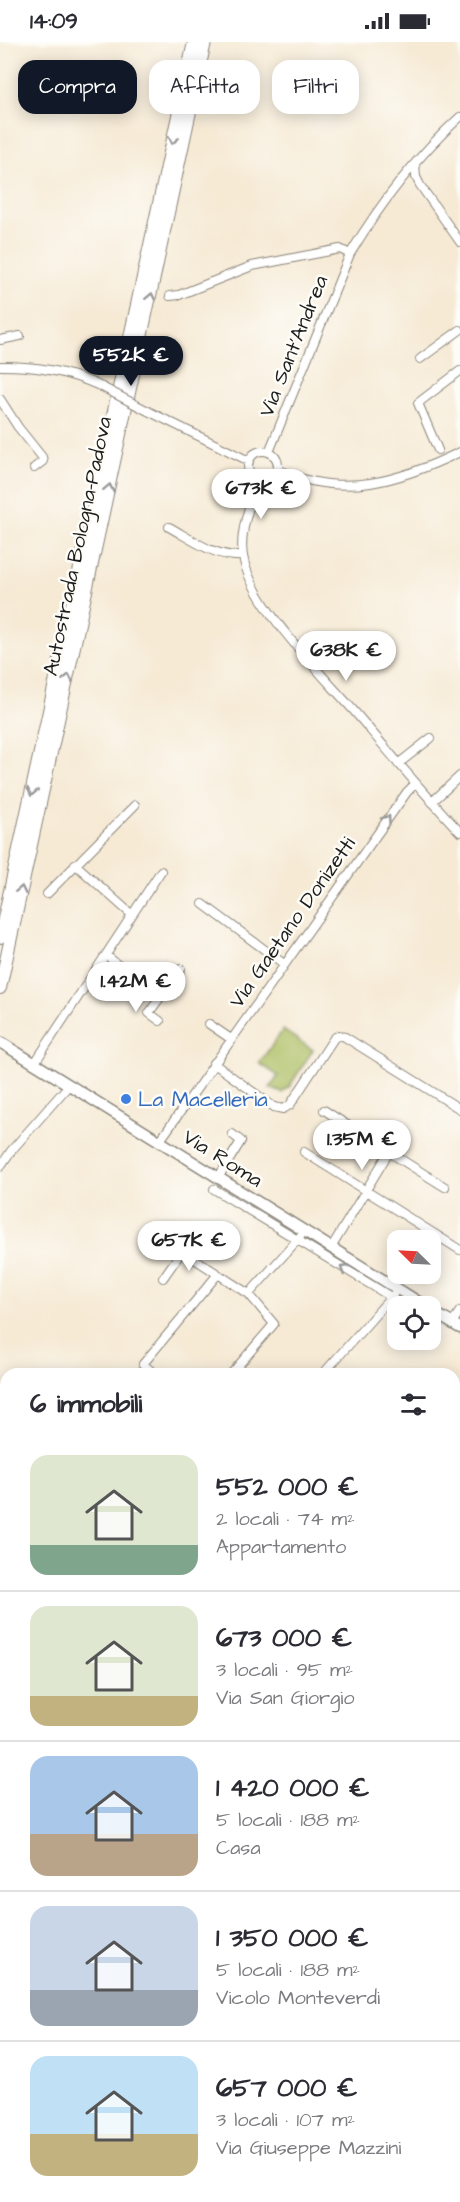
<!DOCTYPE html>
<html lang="it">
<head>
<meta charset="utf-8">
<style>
  :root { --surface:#fff; --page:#f7f7f7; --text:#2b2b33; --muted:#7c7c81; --line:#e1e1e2; --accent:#111827 }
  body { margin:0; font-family:"Architects Daughter",sans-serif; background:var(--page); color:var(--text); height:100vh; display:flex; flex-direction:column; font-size:22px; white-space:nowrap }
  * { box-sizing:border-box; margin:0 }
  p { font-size:20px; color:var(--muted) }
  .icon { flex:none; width:33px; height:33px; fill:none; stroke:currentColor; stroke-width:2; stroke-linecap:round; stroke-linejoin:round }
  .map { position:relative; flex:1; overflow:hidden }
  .panel { position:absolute; left:0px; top:1326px; width:460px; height:834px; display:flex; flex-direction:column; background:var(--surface); border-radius:18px 18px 0 0; box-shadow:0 3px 15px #0003 }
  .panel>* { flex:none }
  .top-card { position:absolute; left:18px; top:18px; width:424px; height:54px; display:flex; gap:12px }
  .needle { width:39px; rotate:294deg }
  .fabs { position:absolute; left:387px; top:1188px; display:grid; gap:12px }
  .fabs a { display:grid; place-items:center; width:54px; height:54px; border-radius:12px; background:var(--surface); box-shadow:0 3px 15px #0003; font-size:30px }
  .price { position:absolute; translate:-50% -51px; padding:0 14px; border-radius:21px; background:#fff; color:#222; font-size:20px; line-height:39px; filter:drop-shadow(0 2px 3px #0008) }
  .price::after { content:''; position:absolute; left:50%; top:36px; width:18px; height:14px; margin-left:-9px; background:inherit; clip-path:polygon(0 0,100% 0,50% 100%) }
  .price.current { background:var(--accent); color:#fff }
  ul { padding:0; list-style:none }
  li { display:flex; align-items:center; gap:18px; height:150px; padding:0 30px }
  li+li { border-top:2px solid var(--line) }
  li span { display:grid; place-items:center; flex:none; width:168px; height:120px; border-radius:18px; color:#555 }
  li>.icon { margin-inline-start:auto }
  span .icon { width:72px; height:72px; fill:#fffc; stroke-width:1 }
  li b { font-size:26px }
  h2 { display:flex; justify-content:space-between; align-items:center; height:72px; padding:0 30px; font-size:26px }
  .chip { padding:0 21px; border-radius:18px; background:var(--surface); box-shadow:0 3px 15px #0003; font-size:21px; line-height:54px }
  .chip.current { background:var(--accent); color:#fff }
  .status { display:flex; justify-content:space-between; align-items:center; height:42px; padding:0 30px; background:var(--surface); direction:ltr }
  .status svg { height:16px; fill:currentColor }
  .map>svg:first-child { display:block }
  .park { fill:#acbd60; stroke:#646c3e; stroke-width:1.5 }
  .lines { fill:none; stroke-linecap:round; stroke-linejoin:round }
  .stream { stroke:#77afe6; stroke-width:2 }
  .minor-casing { stroke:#898378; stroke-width:10 }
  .major-casing { stroke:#898378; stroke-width:13 }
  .highway-casing { stroke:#898378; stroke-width:14 }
  .minor { stroke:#fff; stroke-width:8 }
  .major { stroke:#fff; stroke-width:10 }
  .highway { stroke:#fff; stroke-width:12 }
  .minor-bridge-casing { stroke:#898378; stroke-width:10; stroke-linecap:butt }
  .minor-bridge { stroke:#fff; stroke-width:8 }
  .oneway { stroke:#999 }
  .shop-dot { fill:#3f7fe0; stroke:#fdfcf7; stroke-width:2 }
  .labels { text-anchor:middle; stroke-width:5; stroke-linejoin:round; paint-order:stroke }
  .street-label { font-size:21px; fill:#1c1c1c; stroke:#fdfcf7 }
  .shop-label { font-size:21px; fill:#366cbe; stroke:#fdfcf7; text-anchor:start }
</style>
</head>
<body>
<div class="status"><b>14:09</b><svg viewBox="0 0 49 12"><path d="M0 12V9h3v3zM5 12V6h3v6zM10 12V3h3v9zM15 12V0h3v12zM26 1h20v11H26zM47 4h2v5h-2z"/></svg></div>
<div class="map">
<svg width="460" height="2160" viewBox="0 0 460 2160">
  <rect width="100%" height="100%" fill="#fdfcf7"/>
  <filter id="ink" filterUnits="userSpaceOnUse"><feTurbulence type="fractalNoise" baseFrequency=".0167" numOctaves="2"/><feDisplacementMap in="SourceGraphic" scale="12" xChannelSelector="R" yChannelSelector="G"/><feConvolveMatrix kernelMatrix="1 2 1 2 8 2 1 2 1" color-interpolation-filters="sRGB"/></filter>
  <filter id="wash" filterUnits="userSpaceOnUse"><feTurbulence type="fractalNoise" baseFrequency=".008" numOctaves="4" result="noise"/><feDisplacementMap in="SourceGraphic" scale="24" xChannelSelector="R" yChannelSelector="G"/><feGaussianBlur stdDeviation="1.35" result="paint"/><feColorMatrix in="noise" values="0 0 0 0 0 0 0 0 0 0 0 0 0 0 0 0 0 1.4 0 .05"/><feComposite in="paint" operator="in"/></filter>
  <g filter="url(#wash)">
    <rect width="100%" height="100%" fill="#f6ead5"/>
    <!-- park -->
    <path class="park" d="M283 988 313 1008 289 1045 282 1051 270 1046 278 1034 259 1021Z"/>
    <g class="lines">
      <!-- stream -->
      <path class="stream" d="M85 2160 90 2154
        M98 2160 103 2154"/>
    </g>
  </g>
  <g filter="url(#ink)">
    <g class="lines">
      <!-- minor casing -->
      <g class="minor-casing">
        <path id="minor" d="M415 122 416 135 420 143 460 200
          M170 254 179 253 252 224 340 207 350 212
          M0 298 20 294
          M420 317 460 288
          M0 324C37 324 68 329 102 345
          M0 357 18 385 42 415 43 419 34 426
          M148 369 249 419
          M438 408 418 361 460 329
          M248 424a15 15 0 1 1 30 0a15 15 0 1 1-30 0Z
          M269 410 350 212C380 162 417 114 460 75
          M277 427C342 458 400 439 460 410
          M259 438C250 461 239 490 243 514 250 562 322 632 354 669 389 710 423 751 460 790
          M169 485C191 497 216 516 243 514
          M398 722 431 696
          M432 760 460 734
          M75 822 131 872
          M47 852 135 763
          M203 862 284 922
          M106 913 159 957 181 927
          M159 957 149 971 160 979
          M209 982 231 997
          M213 1021 274 1065 283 1067 290 1063 334 996 339 993 345 995 460 1067
          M34 1022 161 829
          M324 1068 389 1110 331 1206
          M159 1100 407 750 415 742
          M304 1110 460 1208
          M389 1110 445 1145
          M0 1125 11 1109 69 1043
          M218 1136 241 1099 232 1092
          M214 1147 391 1255
          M163 1236 182 1209 249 1252
          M452 1281 460 1269
          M155 1332 143 1322 218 1232
          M231 1332 274 1282 249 1252 300 1195
          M323 1332 393 1253
          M0 1702 6 1695
          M454 1739 460 1738
          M454 1811 460 1814
          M92 2160 96 2154"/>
      </g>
      <!-- major casing -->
      <g class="major-casing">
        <path id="major" d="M0 1000 425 1264
          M430 1268 460 1286"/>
      </g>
      <!-- highway casing -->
      <g class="highway-casing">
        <path id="highway" d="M0 895 194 0
          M0 946 205 0"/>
      </g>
      <!-- minor -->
      <use href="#minor" class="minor"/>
      <!-- major -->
      <use href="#major" class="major"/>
      <!-- highway -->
      <use href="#highway" class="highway"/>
      <!-- minor-bridge casing -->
      <g class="minor-bridge-casing">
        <path id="minor-bridge" d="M102 345 148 369"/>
      </g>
      <!-- minor-bridge -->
      <use href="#minor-bridge" class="minor-bridge"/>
    </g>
    <!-- one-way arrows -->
    <defs><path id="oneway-chevron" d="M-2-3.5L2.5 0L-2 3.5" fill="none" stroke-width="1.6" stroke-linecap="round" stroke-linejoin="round" transform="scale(1.5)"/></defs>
    <g class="oneway">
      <use href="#oneway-chevron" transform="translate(173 98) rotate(102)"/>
      <use href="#oneway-chevron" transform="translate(151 255) rotate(-78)"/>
      <use href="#oneway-chevron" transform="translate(109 446) rotate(-78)"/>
      <use href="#oneway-chevron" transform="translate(68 636) rotate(-78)"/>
      <use href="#oneway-chevron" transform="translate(32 750) rotate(102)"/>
      <use href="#oneway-chevron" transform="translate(387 777) rotate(-55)"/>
      <use href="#oneway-chevron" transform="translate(21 848) rotate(-78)"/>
      <use href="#oneway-chevron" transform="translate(344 1227) rotate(-148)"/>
    </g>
  </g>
  <!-- markers -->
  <circle class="shop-dot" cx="126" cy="1057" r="6"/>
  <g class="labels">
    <!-- street labels -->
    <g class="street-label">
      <text transform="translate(293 304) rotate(-68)" y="7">Via Sant'Andrea</text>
      <text transform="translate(77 504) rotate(-78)" y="7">Autostrada Bologna-Padova</text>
      <text transform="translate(292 880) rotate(-55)" y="7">Via Gaetano Donizetti</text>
      <text transform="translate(223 1116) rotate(32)" y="7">Via Roma</text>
    </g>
    <!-- shop labels -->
    <g class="shop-label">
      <text x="138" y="1064">La Macelleria</text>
    </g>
  </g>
</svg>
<div class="fabs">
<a><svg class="needle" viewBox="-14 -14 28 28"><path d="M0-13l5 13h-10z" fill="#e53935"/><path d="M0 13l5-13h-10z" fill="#7c7c81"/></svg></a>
<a><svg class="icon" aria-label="locate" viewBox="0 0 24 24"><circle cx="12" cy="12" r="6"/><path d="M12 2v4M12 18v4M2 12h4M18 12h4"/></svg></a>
</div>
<b class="price current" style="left:131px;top:345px">552K €</b>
<b class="price" style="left:261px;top:478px">673K €</b>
<b class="price" style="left:346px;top:640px">638K €</b>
<b class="price" style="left:136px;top:971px">1.42M €</b>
<b class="price" style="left:362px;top:1129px">1.35M €</b>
<b class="price" style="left:189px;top:1230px">657K €</b>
<div class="top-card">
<a class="chip current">Compra</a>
<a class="chip">Affitta</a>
<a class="chip">Filtri</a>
</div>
<section class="panel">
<h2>6 immobili<svg class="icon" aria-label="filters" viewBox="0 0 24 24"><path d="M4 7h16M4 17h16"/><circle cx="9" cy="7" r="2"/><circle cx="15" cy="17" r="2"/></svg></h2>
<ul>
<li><span style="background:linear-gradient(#dfe7d0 75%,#7fa58c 0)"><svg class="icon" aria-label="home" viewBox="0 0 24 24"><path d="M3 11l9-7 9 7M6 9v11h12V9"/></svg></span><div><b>552 000 €</b><p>2 locali · 74 m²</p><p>Appartamento</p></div></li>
<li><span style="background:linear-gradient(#dfe7d0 75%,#c2b280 0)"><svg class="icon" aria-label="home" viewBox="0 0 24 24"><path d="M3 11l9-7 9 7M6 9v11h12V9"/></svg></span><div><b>673 000 €</b><p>3 locali · 95 m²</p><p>Via San Giorgio</p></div></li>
<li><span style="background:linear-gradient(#a9c7e8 65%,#b9a48a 0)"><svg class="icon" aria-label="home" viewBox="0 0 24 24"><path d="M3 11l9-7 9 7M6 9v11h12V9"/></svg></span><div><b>1 420 000 €</b><p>5 locali · 188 m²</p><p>Casa</p></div></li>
<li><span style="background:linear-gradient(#c9d6e8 70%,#9aa5b1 0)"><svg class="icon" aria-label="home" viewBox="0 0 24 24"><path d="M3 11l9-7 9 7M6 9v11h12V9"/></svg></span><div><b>1 350 000 €</b><p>5 locali · 188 m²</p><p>Vicolo Monteverdi</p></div></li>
<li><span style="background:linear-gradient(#bfe0f5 65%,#c2b280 0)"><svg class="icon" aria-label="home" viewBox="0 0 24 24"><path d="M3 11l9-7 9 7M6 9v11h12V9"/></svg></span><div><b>657 000 €</b><p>3 locali · 107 m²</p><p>Via Giuseppe Mazzini</p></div></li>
</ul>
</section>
</div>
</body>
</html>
